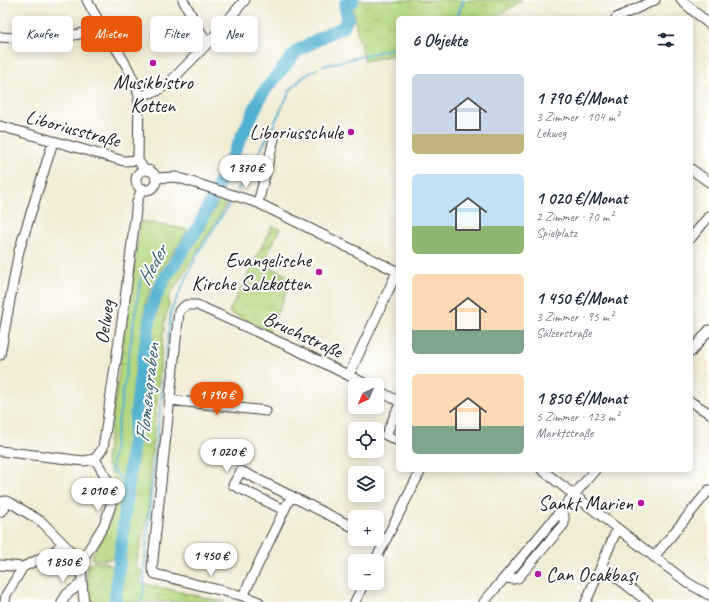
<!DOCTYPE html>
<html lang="de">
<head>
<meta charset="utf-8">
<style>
  :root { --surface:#fff; --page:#f2f2f3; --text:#1f2937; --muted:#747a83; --accent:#ea580c }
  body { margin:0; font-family:Caveat,sans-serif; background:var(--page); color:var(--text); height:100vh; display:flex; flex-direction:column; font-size:15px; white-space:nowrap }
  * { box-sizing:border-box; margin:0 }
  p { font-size:13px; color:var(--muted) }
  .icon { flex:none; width:22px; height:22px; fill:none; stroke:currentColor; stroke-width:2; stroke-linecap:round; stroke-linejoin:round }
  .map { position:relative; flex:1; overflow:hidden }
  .sheet { position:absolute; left:396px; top:16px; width:297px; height:456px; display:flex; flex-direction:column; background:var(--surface); border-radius:6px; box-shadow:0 2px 10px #0003 }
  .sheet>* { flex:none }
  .top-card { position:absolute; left:12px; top:16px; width:324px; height:36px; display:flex; gap:8px }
  .needle { width:26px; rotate:224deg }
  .buttons { position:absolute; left:348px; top:378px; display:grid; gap:8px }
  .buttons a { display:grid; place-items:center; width:36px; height:36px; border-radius:6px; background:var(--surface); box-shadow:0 2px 10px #0003; font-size:20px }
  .price { position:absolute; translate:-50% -34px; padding:0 9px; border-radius:14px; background:#fff; color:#222; font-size:13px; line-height:26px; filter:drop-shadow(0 1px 2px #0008) }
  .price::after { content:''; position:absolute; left:50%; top:24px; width:12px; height:9px; margin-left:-6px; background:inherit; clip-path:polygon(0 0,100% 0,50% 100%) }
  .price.current { background:var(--accent); color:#fff }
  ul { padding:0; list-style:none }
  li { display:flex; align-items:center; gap:12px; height:100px; padding:0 16px }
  li span { display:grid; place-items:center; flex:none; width:112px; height:80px; border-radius:6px; color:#555 }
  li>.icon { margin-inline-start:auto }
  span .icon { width:48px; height:48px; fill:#fffc; stroke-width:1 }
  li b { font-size:17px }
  h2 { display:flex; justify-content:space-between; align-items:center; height:48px; padding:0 16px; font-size:17px }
  .pill { padding:0 14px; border-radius:6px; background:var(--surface); box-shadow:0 2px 10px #0003; font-size:14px; line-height:36px }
  .pill.current { background:var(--accent); color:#fff }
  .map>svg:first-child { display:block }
  .green { fill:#b3d67e; stroke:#68794d }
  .park { fill:url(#park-tufts); stroke:#68794d }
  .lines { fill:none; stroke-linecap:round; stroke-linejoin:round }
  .stream { stroke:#50b0cf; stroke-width:2 }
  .river { stroke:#50b0cf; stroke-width:13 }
  .minor-casing { stroke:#3c3b38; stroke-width:11 }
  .minor { stroke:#fff; stroke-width:9 }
  .poi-dot { fill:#b5179e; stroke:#fff; stroke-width:1.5 }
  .labels { text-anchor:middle; stroke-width:4; stroke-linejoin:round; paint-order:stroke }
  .poi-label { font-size:20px; fill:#1c1c1c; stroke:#fff; text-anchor:end }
  .street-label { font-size:20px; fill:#1c1c1c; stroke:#fff }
  .water-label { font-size:21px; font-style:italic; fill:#335f6d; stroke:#fff }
</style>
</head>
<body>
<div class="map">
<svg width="709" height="602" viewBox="0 0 709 602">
  <defs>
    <pattern id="park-tufts" width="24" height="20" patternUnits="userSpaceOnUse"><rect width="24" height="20" fill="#b3d67e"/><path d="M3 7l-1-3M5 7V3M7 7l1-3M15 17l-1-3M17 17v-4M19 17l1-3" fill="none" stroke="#99b76c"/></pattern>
  </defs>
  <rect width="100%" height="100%" fill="#fff"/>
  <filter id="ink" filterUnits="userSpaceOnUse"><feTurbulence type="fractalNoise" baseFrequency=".025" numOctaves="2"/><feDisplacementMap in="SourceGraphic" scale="8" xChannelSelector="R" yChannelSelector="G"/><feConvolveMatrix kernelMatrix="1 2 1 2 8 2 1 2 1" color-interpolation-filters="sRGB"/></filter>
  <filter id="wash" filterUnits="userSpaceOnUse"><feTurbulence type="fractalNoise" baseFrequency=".012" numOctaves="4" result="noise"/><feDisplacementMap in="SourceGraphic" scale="16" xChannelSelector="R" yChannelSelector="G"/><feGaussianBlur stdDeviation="0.9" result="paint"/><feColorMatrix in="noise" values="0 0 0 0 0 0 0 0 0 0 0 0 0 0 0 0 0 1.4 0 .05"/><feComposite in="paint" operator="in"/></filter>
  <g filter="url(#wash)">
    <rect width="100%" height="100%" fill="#f1ecd5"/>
    <!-- green -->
    <path class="green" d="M141 221 188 230 156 277 146 301 114 559 93 560 92 556C103 537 114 518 115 496 115 493 116 489 116 486 114 477 107 469 106 460Z"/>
    <!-- park -->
    <path class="park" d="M348 0H522L495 18H398V54L365 61 358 37 353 9Z
      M220 199 228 201 168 299 169 307 165 320 151 460 148 511 137 561V568L142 571 140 583 225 602H120C128 532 136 463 144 394 148 362 149 321 162 292L204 229Z
      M272 226 280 229 263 264 293 278 269 331 229 312Z
      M92 562H107V565L113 566 110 602H88L86 573 88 566Z"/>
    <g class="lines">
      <!-- stream -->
      <path class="stream" d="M340 0 345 6
        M456 18 464 0
        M323 66 398 47
        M237 191 266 140 291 89 303 77 318 68
        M128 487 111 468 141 277
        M141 602 144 590V572L152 483 171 311 196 257 231 201"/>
      <!-- river -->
      <path class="river" d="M115 602 140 379 152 306 163 281 199 226 262 94 297 51 331 32 342 28 348 18 345 6 353 0"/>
    </g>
  </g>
  <g filter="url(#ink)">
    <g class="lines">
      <!-- minor casing -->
      <g class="minor-casing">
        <path id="minor" d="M87 0C103 33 129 60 139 96L138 160 144 170
          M183 0 204 38 209 42
          M681 0 709 24
          M616 18 655 0
          M0 37 44 40 79 34 98 30 102 28
          M139 96 157 91 169 83 209 42 245 0
          M0 126 124 161 138 160
          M691 169 709 182
          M136 180a10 10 0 1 1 20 0a10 10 0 1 1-20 0Z
          M156 178 176 177 258 203 398 272
          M258 203 274 139
          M691 238 709 216
          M691 352 709 330
          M0 355 19 251 53 142
          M349 375 398 270
          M377 390 398 401
          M170 400 266 411
          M691 402 709 413
          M398 408 386 435 398 441
          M0 451 84 461 95 459
          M95 459 103 448 124 307 137 202 142 188
          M542 470 688 583 709 595
          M0 502 6 501 11 503 42 522 81 562
          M284 510 233 485 241 471 291 496
          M0 512 4 509 6 501
          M654 557 709 490
          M375 561 421 470
          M0 565 23 567 54 552 63 543
          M602 566 648 602
          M505 578 513 579 518 578 564 524V516L560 510
          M82 583 84 602
          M243 596 291 496 355 528
          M5 602 6 595 23 567
          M62 602 67 594 82 583 81 562 104 525 111 505 110 491 107 479 95 459
          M259 602 243 596 155 574 152 569 179 311 186 305H197L297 350 368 385
          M355 602 364 583
          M484 602 595 470
          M586 602 617 529"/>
      </g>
      <!-- minor -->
      <use href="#minor" class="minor"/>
    </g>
  </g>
  <!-- markers -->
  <g class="poi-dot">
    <circle cx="153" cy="63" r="4"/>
    <circle cx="351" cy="132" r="4"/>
    <circle cx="319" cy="272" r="4"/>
    <circle cx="641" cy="503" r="4"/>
    <circle cx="538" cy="574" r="4"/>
  </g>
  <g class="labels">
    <!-- poi labels -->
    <g class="poi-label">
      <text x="153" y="89" text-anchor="middle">Musikbistro<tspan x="153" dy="23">Kotten</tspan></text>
      <text x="343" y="139">Liboriusschule</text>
      <text x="311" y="267">Evangelische<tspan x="311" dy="23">Kirche Salzkotten</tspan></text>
      <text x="633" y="510">Sankt Marien</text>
      <text x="546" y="581" text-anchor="start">Can Ocakbaşı</text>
    </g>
    <!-- street labels -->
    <g class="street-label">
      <text transform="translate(73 128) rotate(15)" y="7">Liboriusstraße</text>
      <text transform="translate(104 322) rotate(-82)" y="7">Oelweg</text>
      <text transform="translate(303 334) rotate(25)" y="7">Bruchstraße</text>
    </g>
    <!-- water labels -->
    <g class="water-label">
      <text transform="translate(152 265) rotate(-60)" y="7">Heder</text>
      <text transform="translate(147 393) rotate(-84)" y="7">Flomengraben</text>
    </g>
  </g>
</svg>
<div class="buttons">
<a><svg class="needle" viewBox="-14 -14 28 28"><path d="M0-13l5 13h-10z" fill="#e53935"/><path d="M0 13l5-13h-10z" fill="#747a83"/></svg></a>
<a><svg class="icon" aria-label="locate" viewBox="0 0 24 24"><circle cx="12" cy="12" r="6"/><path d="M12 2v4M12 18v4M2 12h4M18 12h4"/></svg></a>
<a><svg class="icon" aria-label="layers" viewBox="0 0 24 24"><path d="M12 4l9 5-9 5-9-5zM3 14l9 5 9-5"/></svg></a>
<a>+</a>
<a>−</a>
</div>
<b class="price" style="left:246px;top:189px">1 370 €</b>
<b class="price current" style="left:217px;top:416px">1 790 €</b>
<b class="price" style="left:227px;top:473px">1 020 €</b>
<b class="price" style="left:98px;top:512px">2 010 €</b>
<b class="price" style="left:211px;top:577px">1 450 €</b>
<b class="price" style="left:63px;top:583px">1 850 €</b>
<div class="top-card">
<a class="pill">Kaufen</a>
<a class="pill current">Mieten</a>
<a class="pill">Filter</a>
<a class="pill">Neu</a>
</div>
<section class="sheet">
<h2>6 Objekte<svg class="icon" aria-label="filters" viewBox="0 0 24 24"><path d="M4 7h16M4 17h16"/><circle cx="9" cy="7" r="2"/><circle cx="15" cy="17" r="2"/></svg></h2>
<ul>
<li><span style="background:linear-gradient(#c9d6e8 75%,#c2b280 0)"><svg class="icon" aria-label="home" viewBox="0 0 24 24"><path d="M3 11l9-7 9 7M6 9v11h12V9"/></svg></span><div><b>1 790 €/Monat</b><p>3 Zimmer · 104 m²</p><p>Lekweg</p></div></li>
<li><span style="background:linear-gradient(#bfe0f5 65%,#8fb573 0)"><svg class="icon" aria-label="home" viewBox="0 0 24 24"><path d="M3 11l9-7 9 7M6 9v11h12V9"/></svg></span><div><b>1 020 €/Monat</b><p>2 Zimmer · 70 m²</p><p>Spielplatz</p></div></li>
<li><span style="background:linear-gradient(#ffd9b3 70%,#7fa58c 0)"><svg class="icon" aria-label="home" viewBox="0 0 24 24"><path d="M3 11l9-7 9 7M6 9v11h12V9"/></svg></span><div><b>1 450 €/Monat</b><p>3 Zimmer · 95 m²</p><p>Sälzerstraße</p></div></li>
<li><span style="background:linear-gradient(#ffd9b3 65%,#7fa58c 0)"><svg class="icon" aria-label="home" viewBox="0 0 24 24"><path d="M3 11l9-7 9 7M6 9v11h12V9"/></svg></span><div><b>1 850 €/Monat</b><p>5 Zimmer · 123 m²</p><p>Marktstraße</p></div></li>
</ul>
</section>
</div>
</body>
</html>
